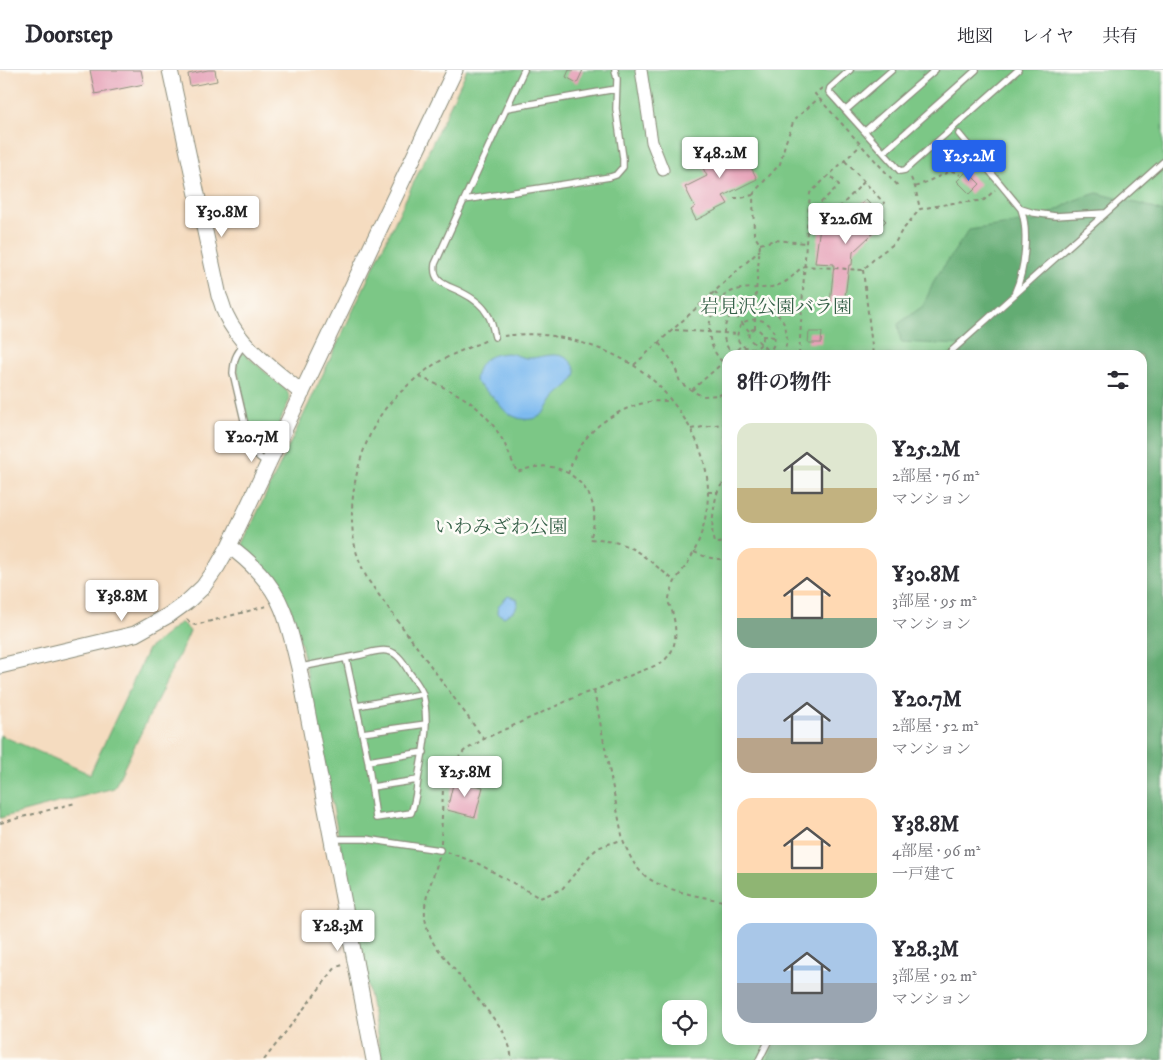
<!DOCTYPE html>
<html lang="ja">
<head>
<meta charset="utf-8">
<style>
  :root { --surface:#fff; --page:#f7f7f7; --text:#2b2b33; --muted:#7c7c81; --line:#e1e1e2; --accent:#2563eb }
  body { margin:0; font-family:"IM FELL DW Pica","Noto Serif JP",serif; background:var(--page); color:var(--text); height:100vh; display:flex; flex-direction:column; font-size:19px; white-space:nowrap }
  * { box-sizing:border-box; margin:0 }
  p { font-size:16px; color:var(--muted) }
  .icon { flex:none; width:28px; height:28px; fill:none; stroke:currentColor; stroke-width:2; stroke-linecap:round; stroke-linejoin:round }
  .map { position:relative; flex:1; overflow:hidden }
  .sheet { position:absolute; left:722px; top:280px; width:425px; height:695px; display:flex; flex-direction:column; background:var(--surface); border-radius:15px; box-shadow:0 2px 8px #0003 }
  .sheet>* { flex:none }
  .buttons { position:absolute; left:662px; top:930px; display:grid; gap:10px }
  .buttons a { display:grid; place-items:center; width:45px; height:45px; border-radius:10px; background:var(--surface); box-shadow:0 2px 8px #0003; font-size:25px }
  .price { position:absolute; translate:-50% -42px; padding:0 11px; border-radius:5px; background:#fff; color:#222; font-size:16px; line-height:32px; filter:drop-shadow(0 1px 2px #0008) }
  .price::after { content:''; position:absolute; left:50%; top:30px; width:15px; height:11px; margin-left:-8px; background:inherit; clip-path:polygon(0 0,100% 0,50% 100%) }
  .price.current { background:var(--accent); color:#fff }
  ul { padding:0; list-style:none }
  li { display:flex; align-items:center; gap:15px; height:125px; padding:0 15px }
  li span { display:grid; place-items:center; flex:none; width:140px; height:100px; border-radius:15px; color:#555 }
  li>.icon { margin-inline-start:auto }
  span .icon { width:60px; height:60px; fill:#fffc; stroke-width:1 }
  li b { font-size:21px }
  h2 { display:flex; justify-content:space-between; align-items:center; height:60px; padding:0 15px; font-size:21px }
  header { display:flex; align-items:center; gap:30px; box-sizing:border-box; height:70px; padding:0 25px; background:var(--surface); border-bottom:1px solid var(--line) }
  header strong { font-size:24px }
  nav { display:flex; gap:28px; margin-inline-start:auto; font-size:18px }
  .map>svg:first-child { display:block }
  .green { fill:#7bc786; stroke:#4d825d; fill-rule:evenodd }
  .forest { fill:#64ac73; stroke:#427454 }
  .water { fill:#7dbaef; stroke:#4e7c92 }
  .building { fill:#e59eb5 }
  .lines { fill:none; stroke-linecap:round; stroke-linejoin:round }
  .lane-casing { stroke:#8a8c7a; stroke-width:8 }
  .street-casing { stroke:#8a8c7a; stroke-width:13 }
  .secondary-casing { stroke:#8a8c7a; stroke-width:17 }
  .path { stroke:#8a8c7a; stroke-width:2; stroke-dasharray:4 4; stroke-linecap:butt }
  .lane { stroke:#fff; stroke-width:5.5 }
  .street { stroke:#fff; stroke-width:11 }
  .secondary { stroke:#fff; stroke-width:15 }
  .labels { text-anchor:middle; stroke-width:5; stroke-linejoin:round; paint-order:stroke }
  .park-label { font-size:19px; fill:#366048; stroke:#fdfcf7 }
</style>
</head>
<body>
<header>
<strong>Doorstep</strong>
<nav><a>地図</a><a>レイヤ</a><a>共有</a></nav>
</header>
<div class="map">
<svg width="1163" height="990" viewBox="0 0 1163 990">
  <rect width="100%" height="100%" fill="#fdfcf7"/>
  <filter id="ink" filterUnits="userSpaceOnUse"><feTurbulence type="fractalNoise" baseFrequency=".02" numOctaves="2"/><feDisplacementMap in="SourceGraphic" scale="10" xChannelSelector="R" yChannelSelector="G"/><feConvolveMatrix kernelMatrix="1 2 1 2 8 2 1 2 1" color-interpolation-filters="sRGB"/></filter>
  <filter id="wash" filterUnits="userSpaceOnUse"><feTurbulence type="fractalNoise" baseFrequency=".0096" numOctaves="4" result="noise"/><feDisplacementMap in="SourceGraphic" scale="20" xChannelSelector="R" yChannelSelector="G"/><feGaussianBlur stdDeviation="1.12" result="paint"/><feColorMatrix in="noise" values="0 0 0 0 0 0 0 0 0 0 0 0 0 0 0 0 0 1.4 0 .05"/><feComposite in="paint" operator="in"/></filter>
  <g filter="url(#wash)">
    <rect width="100%" height="100%" fill="#f5dcc0"/>
    <!-- green -->
    <path class="green" d="M467 0H1163V990H382L302 578 291 539 270 506 241 477ZM728 285H1142V970H728ZM671 939H699V966H671Z
      M244 283 287 321 290 329 268 378 264 380 255 378 252 371 237 297V291L240 284Z
      M181 552 190 561 183 577 114 718 0 748V665L90 704 148 579Z"/>
    <!-- forest -->
    <path class="forest" d="M1097 123 1147 136 1163 142V990H768L777 970H1142V285H961L963 275 901 272 898 254 923 236 935 209 969 160 1003 155 1037 151 1075 130Z"/>
    <!-- water -->
    <path class="water" d="M508 283C516 284 523 289 531 288 543 287 557 281 568 289 571 292 576 297 576 302 575 313 560 320 554 328 549 334 547 342 540 346 534 350 524 350 518 348 503 343 502 336 492 326 486 321 480 316 475 311 477 290 489 284 508 283Z
      M508 526 517 529 518 533 515 540 504 547 497 543C497 535 503 531 508 526Z"/>
    <g id="blocks">
      <!-- building -->
      <path class="building" d="M90 0H141L144 14 95 24Z
        M208 0H215L217 11 190 16 188 4Z
        M569 0H583L577 13 566 7Z
        M738 71 757 109 723 126 728 134 696 150 691 140 695 137 685 117 707 106 699 90Z
        M967 101 980 114 970 124 957 111Z
        M866 130 886 151 853 182 852 195H849L844 235 830 234 834 194 815 193 820 156 835 157Z
        M809 262H822L821 273H808Z
        M454 710 483 717 475 747 447 740Z"/>
    </g>
  </g>
  <g filter="url(#ink)">
    <use href="#blocks" fill-opacity="0" stroke="#8a8c7a" stroke-width="1"/>
    <g class="lines">
      <!-- lane casing -->
      <g class="lane-casing">
        <path id="lane" d="M524 0 464 130 610 107 616 105 623 97V88L616 39 617 9 615 0
          M850 0 830 18 829 22 900 101 905 100 1018 0
          M507 38 616 19
          M846 40 892 0
          M865 61 935 0
          M959 64 1021 139C1029 161 1025 200 1015 222
          M884 82 976 0
          M464 130 435 194C432 214 448 215 461 222 471 227 483 235 488 245 492 251 493 260 495 267
          M1021 139 1034 143 1055 146 1105 143
          M244 275C235 285 234 290 233 303L250 376 255 384 267 393
          M947 285 1163 92
          M301 597C321 593 341 589 361 585 370 583 379 579 388 581 398 583 404 593 409 602 414 609 421 617 423 625 430 654 423 681 418 709 416 722 416 730 411 743L376 748 368 691 346 588
          M357 636 422 624
          M362 663 426 654
          M368 691 424 682
          M372 717 418 710
          M333 769H366L440 780
          M759 990 769 970"/>
      </g>
      <!-- street casing -->
      <g class="street-casing">
        <path id="street" d="M641 0 652 72 663 100"/>
      </g>
      <!-- secondary casing -->
      <g class="secondary-casing">
        <path id="secondary" d="M170 0 219 226C222 232 223 239 226 245 241 278 275 300 302 323
          M229 476C250 491 272 513 282 538 290 557 294 578 299 598L374 990
          M0 596 135 564 169 545 187 532 203 517 217 497 229 476 455 0"/>
      </g>
      <!-- path -->
      <path class="path" d="M822 18 815 24 900 118
        M845 91 885 134
        M911 108 915 117 920 139
        M915 117 951 101 956 102 960 105
        M734 128H741L753 125
        M815 138 839 115 830 105
        M809 139 835 142 864 112
        M760 174 775 170 805 173
        M863 200 873 285
        M715 222 749 261
        M755 235 760 174 756 168 754 164 753 125 757 119 780 94 785 74 794 50 819 28
        M755 259V248
        M675 260 737 264
        M762 266 775 267
        M659 273 674 294 680 312 685 316 696 323 703 326 719 325 728 322
        M731 285 742 275
        M734 285C727 279 723 270 724 261 731 216 804 233 783 285
        M767 285C786 265 766 240 742 253 736 262 735 272 745 277 748 278 750 279 753 279 757 278 760 276 762 272 768 258 745 253 749 269L754 273 758 271C763 276 767 280 772 285
        M799 285 806 173 810 123 861 75
        M634 295 760 180
        M728 297C717 289 709 274 709 260 710 241 720 221 742 219 756 217 770 220 783 213 792 209 796 201 804 196L863 200 877 186 895 173 901 162 920 139 953 133 979 131 984 130 995 120
        M419 307C454 321 478 331 499 364 507 376 511 390 517 402 528 398 540 395 552 397 573 401 592 420 594 442 595 451 593 460 590 469 599 470 609 471 618 473 640 479 657 498 675 511
        M692 320 728 288
        M691 359 728 353
        M568 404C571 395 574 386 579 379 593 354 620 338 648 332 655 331 664 331 671 331
        M728 408C724 412 720 416 718 421 714 430 710 463 714 472L720 473 722 472 728 459
        M708 422H718
        M694 482C705 487 715 490 728 489
        M187 549 191 554 196 555 267 536
        M594 621 623 770C628 782 633 795 643 804 661 821 703 827 728 832
        M484 669 368 510C362 498 356 485 354 471 347 430 358 382 380 346 391 329 415 308 432 296 449 285 468 278 487 270
        M0 753 75 733
        M441 773 443 718 449 699 458 688 464 681 484 669 580 625C599 619 618 611 636 603 644 600 653 597 661 593 664 591 667 588 669 585 678 574 676 554 672 541 672 539 670 536 669 534 668 529 670 524 672 519 675 508 684 500 689 491 701 471 708 444 708 422 708 391 695 362 677 338 670 329 663 320 655 312 639 297 621 287 600 279 568 267 539 261 504 266
        M447 782 477 793 540 828 562 819 590 785 598 778 605 775 622 770
        M439 787C430 822 415 838 434 874L502 959 510 978 512 990
        M264 990 336 897 343 895"/>
      <!-- lane -->
      <use href="#lane" class="lane"/>
      <!-- street -->
      <use href="#street" class="street"/>
      <!-- secondary -->
      <use href="#secondary" class="secondary"/>
    </g>
  </g>
  <g class="labels">
    <!-- park labels -->
    <g class="park-label">
      <text x="776" y="243">岩見沢公園バラ園</text>
      <text x="501" y="463">いわみざわ公園</text>
    </g>
  </g>
</svg>
<div class="buttons">
<a><svg class="icon" aria-label="locate" viewBox="0 0 24 24"><circle cx="12" cy="12" r="6"/><path d="M12 2v4M12 18v4M2 12h4M18 12h4"/></svg></a>
</div>
<b class="price" style="left:720px;top:109px">¥48.2M</b>
<b class="price current" style="left:969px;top:112px">¥25.2M</b>
<b class="price" style="left:222px;top:168px">¥30.8M</b>
<b class="price" style="left:846px;top:175px">¥22.6M</b>
<b class="price" style="left:252px;top:393px">¥20.7M</b>
<b class="price" style="left:122px;top:552px">¥38.8M</b>
<b class="price" style="left:465px;top:728px">¥25.8M</b>
<b class="price" style="left:338px;top:882px">¥28.3M</b>
<section class="sheet">
<h2>8件の物件<svg class="icon" aria-label="filters" viewBox="0 0 24 24"><path d="M4 7h16M4 17h16"/><circle cx="9" cy="7" r="2"/><circle cx="15" cy="17" r="2"/></svg></h2>
<ul>
<li><span style="background:linear-gradient(#dfe7d0 65%,#c2b280 0)"><svg class="icon" aria-label="home" viewBox="0 0 24 24"><path d="M3 11l9-7 9 7M6 9v11h12V9"/></svg></span><div><b>¥25.2M</b><p>2部屋 · 76 m²</p><p>マンション</p></div></li>
<li><span style="background:linear-gradient(#ffd9b3 70%,#7fa58c 0)"><svg class="icon" aria-label="home" viewBox="0 0 24 24"><path d="M3 11l9-7 9 7M6 9v11h12V9"/></svg></span><div><b>¥30.8M</b><p>3部屋 · 95 m²</p><p>マンション</p></div></li>
<li><span style="background:linear-gradient(#c9d6e8 65%,#b9a48a 0)"><svg class="icon" aria-label="home" viewBox="0 0 24 24"><path d="M3 11l9-7 9 7M6 9v11h12V9"/></svg></span><div><b>¥20.7M</b><p>2部屋 · 52 m²</p><p>マンション</p></div></li>
<li><span style="background:linear-gradient(#ffd9b3 75%,#8fb573 0)"><svg class="icon" aria-label="home" viewBox="0 0 24 24"><path d="M3 11l9-7 9 7M6 9v11h12V9"/></svg></span><div><b>¥38.8M</b><p>4部屋 · 96 m²</p><p>一戸建て</p></div></li>
<li><span style="background:linear-gradient(#a9c7e8 60%,#9aa5b1 0)"><svg class="icon" aria-label="home" viewBox="0 0 24 24"><path d="M3 11l9-7 9 7M6 9v11h12V9"/></svg></span><div><b>¥28.3M</b><p>3部屋 · 92 m²</p><p>マンション</p></div></li>
</ul>
</section>
</div>
</body>
</html>
